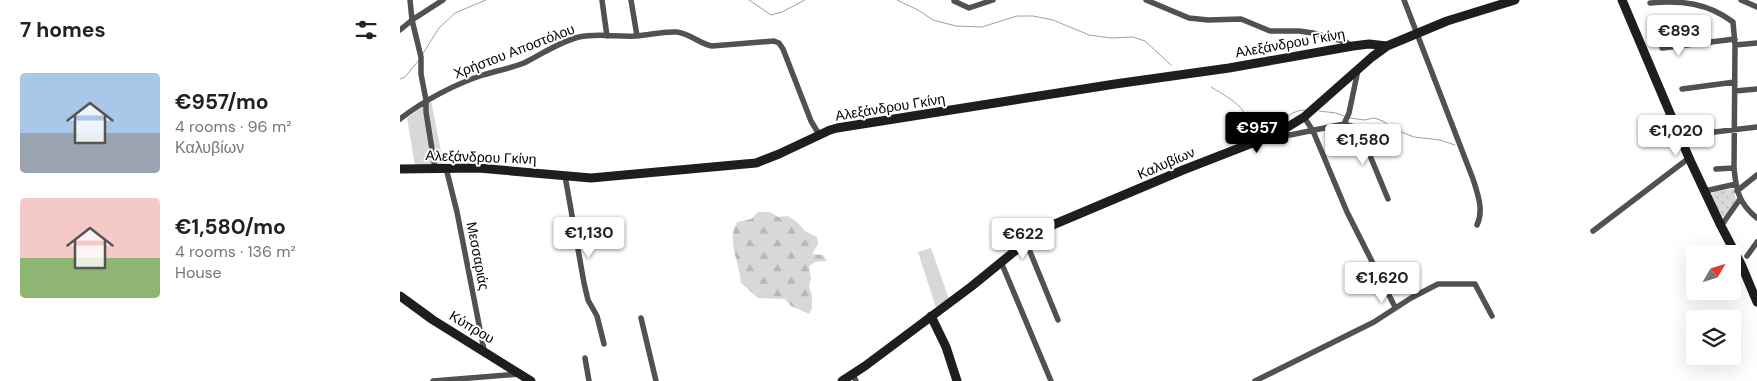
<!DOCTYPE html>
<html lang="en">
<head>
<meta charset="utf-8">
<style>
  :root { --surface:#fff; --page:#f2f2f2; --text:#222; --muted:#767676; --accent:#000 }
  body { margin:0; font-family:"DM Sans",sans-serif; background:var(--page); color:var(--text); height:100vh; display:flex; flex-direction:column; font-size:19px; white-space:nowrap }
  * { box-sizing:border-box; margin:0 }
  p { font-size:16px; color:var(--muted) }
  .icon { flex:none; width:28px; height:28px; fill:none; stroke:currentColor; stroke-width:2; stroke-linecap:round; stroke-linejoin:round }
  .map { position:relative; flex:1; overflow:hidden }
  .panel { display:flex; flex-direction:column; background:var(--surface); width:400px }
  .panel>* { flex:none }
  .needle { width:32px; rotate:51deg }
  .tools { position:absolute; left:1286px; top:245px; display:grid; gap:10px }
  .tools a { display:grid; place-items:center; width:55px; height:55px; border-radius:5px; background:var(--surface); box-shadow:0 5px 20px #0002; font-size:25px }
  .price { position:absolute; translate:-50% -42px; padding:0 11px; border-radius:5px; background:#fff; color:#222; font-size:16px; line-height:32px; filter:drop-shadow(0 1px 2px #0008) }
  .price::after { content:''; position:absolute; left:50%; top:30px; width:15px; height:11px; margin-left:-8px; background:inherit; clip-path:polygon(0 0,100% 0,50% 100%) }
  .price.selected { background:var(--accent); color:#fff }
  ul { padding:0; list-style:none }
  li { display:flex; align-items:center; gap:15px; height:125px; padding:0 20px }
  li span { display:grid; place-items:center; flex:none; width:140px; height:100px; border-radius:5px; color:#555 }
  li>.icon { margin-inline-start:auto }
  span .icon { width:60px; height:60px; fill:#fffc; stroke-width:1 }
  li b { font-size:21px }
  h2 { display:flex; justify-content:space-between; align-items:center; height:60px; padding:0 20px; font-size:21px }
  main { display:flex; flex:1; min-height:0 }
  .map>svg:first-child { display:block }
  .grass { fill:#d8d8d8 }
  .forest { fill:url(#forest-firs) }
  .park { fill:url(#park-dots) }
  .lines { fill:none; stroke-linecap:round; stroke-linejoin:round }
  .stream { stroke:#9f9f9f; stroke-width:1 }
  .street { stroke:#515151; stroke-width:5.5 }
  .secondary { stroke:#1e1e1e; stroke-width:9 }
  .labels { text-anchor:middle; stroke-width:4; stroke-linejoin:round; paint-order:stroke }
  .street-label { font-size:14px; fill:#000; stroke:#fff }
</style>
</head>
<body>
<main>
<section class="panel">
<h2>7 homes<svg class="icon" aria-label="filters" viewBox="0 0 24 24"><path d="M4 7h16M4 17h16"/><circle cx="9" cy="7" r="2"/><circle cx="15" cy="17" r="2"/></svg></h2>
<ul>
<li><span style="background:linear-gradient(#a9c7e8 60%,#9aa5b1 0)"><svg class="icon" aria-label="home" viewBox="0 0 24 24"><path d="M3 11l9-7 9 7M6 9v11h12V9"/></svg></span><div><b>€957/mo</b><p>4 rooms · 96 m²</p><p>Καλυβίων</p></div></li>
<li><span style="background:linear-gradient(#f6c9c9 60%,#8fb573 0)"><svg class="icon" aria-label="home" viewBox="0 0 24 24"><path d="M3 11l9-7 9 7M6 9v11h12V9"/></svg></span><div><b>€1,580/mo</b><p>4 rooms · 136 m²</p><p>House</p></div></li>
</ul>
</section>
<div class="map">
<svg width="1357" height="381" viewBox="0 0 1357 381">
  <defs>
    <pattern id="forest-firs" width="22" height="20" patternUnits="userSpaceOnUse" patternTransform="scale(1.25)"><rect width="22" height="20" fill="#d8d8d8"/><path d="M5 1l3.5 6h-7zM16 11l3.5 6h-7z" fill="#b8b8b8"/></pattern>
    <pattern id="park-dots" width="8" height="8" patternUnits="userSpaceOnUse" patternTransform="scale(1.25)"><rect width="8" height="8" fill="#d8d8d8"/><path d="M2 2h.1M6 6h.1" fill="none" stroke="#b8b8b8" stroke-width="1.8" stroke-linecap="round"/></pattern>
  </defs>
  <rect width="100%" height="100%" fill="#fff"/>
  <!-- grass -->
  <path class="grass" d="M31 101 44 166H15L7 118Z
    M531 248 549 299 536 308 518 252Z"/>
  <!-- forest -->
  <path class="forest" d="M358 212H370L378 217 388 216 397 222 405 231 417 237 418 244 412 254 423 255 427 261 415 262 409 266 411 278 409 287 412 296V308L409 314 391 306 385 299 358 298 341 283C340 263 326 241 337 222L351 219Z"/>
  <!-- park -->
  <path class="park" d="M1334 189 1336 200 1325 216 1319 217 1310 196 1315 191Z"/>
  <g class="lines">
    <!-- stream -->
    <path class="stream" d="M349 0 371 15 382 12 405 0
      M497 0 518 10 533 20 556 26 582 27 617 16H633L653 20 689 35 711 38 733 37 745 41 771 65
      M22 55 39 28 55 13 86 0
      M0 79 5 77 19 60
      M811 87C821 93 832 99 840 107 847 115 852 132 864 131 878 129 886 110 905 110
      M919 111 936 113 944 116
      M950 118 964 120 974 118 983 121 994 129 1014 137 1040 140 1055 145"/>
    <!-- street -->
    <path class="street" d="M202 0 207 36
      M231 0 237 36
      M746 0 789 18 808 20 841 19 870 31H899L913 33 946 42 952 46
      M1004 0 1073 179C1078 195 1084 210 1077 225
      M1341 0 1357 7
      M554 1 569 8 593 0
      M1250 3C1281 0 1308 3 1333 22L1335 45 1334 168C1336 190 1339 204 1357 218
      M1260 25 1262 48 1335 39
      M0 30 12 20 10 0
      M1335 45 1357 43
      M1282 89 1335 82
      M1335 91 1357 89
      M904 117 913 131 947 212 995 307
      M0 119C23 101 55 84 83 75 96 71 111 68 124 63 142 54 159 42 179 37 197 33 217 37 236 36 250 35 263 31 277 32 291 34 300 44 312 46L374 41 379 43 383 49 411 121 420 136
      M944 124 949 113 958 70
      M878 133 890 135 944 124 954 127 966 146 988 199
      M1281 136 1357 127
      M35 168 26 112V100L21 74V57L12 20 43 0
      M46 168 57 212 84 350
      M1316 169 1334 168
      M165 176 184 283 188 300 197 316 204 344
      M1305 191 1336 184
      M1337 191 1357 175
      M1321 226 1340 199
      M1193 231 1289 158
      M626 242 658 320
      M1347 256 1357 242
      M601 262 651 381
      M241 318 256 381
      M185 358 189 381
      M453 374 456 381
      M33 381 119 374
      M855 381 974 322 1011 298 1038 284H1075L1092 316"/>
    <!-- secondary -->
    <path class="secondary" d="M1222 0 1289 158 1321 226 1341 264 1357 302
      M0 169 78 168 191 178 356 163 379 154 430 130 437 128 715 84 829 68 953 46 969 44 987 46
      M0 296 33 320 131 381
      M531 316 546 347 557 381
      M442 381 465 366 572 286 626 242 655 224 783 170 878 133 904 117 972 57 987 46 1047 21 1115 0"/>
  </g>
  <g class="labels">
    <!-- street labels -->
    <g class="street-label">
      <text transform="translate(890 43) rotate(-10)" y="5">Αλεξάνδρου Γκίνη</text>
      <text transform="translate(114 51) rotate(-21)" y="5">Χρήστου Αποστόλου</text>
      <text transform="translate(490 107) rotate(-9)" y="5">Αλεξάνδρου Γκίνη</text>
      <text transform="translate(81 157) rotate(2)" y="5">Αλεξάνδρου Γκίνη</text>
      <text transform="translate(766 163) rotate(-23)" y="5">Καλυβίων</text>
      <text transform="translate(78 256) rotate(79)" y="5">Μεσσαριάς</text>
      <text transform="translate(72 327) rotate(31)" y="5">Κύπρου</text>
    </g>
  </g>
</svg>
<div class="tools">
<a><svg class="needle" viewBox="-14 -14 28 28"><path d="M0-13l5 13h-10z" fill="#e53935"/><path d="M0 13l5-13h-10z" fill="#767676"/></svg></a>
<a><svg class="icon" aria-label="layers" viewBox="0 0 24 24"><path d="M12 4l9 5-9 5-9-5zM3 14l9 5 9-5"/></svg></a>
</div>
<b class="price" style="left:1279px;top:57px">€893</b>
<b class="price selected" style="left:857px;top:154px">€957</b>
<b class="price" style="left:1276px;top:157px">€1,020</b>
<b class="price" style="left:963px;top:166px">€1,580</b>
<b class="price" style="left:189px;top:259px">€1,130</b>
<b class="price" style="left:623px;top:260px">€622</b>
<b class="price" style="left:982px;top:304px">€1,620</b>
</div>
</main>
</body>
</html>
